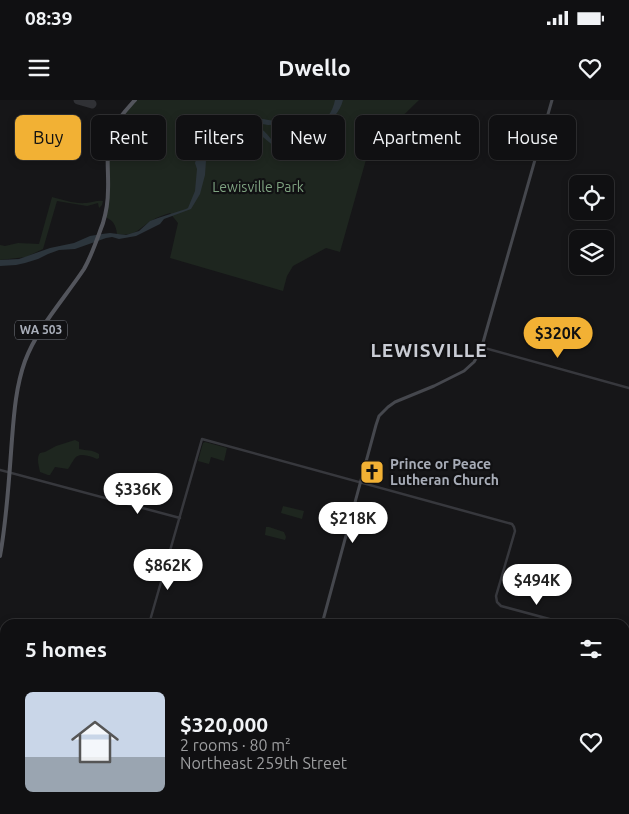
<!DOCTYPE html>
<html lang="en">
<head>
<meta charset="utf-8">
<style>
  :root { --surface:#101012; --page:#1e1e20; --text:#f1f3f6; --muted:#9c9d9f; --line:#303032; --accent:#f2b134 }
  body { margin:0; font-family:Ubuntu,sans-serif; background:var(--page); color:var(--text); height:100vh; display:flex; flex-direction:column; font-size:19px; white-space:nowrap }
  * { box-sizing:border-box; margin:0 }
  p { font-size:16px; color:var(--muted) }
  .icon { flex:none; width:28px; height:28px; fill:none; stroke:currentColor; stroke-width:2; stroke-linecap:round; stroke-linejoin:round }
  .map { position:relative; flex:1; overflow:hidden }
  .drawer { position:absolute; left:0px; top:519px; width:630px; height:196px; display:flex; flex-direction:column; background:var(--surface); border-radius:15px 15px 0 0; box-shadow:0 2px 8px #0003,0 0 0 1px var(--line) }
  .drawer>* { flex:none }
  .hud { position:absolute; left:15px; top:15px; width:600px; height:45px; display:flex; gap:10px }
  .tools { position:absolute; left:569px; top:75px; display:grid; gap:10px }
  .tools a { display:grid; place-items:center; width:45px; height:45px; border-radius:8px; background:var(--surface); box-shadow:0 2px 8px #0003,0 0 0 1px var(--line); font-size:25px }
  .price { position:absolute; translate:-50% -42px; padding:0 11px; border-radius:18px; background:#fff; color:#222; font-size:16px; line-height:32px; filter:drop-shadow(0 1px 2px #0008) }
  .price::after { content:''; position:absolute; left:50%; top:30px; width:15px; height:11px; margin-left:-8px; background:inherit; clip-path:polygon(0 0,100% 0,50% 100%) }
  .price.on { background:var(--accent); color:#111 }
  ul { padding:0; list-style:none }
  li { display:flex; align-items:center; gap:15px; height:125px; padding:0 25px }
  li span { display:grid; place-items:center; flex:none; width:140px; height:100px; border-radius:8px; color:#555 }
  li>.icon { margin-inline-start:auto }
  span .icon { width:60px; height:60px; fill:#fffc; stroke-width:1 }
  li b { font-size:21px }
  h2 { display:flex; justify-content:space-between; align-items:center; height:60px; padding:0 25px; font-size:21px }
  .chip { padding:0 18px; border-radius:8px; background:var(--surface); box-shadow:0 2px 8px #0003,0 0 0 1px var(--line); font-size:18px; line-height:45px }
  .chip.on { background:var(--accent); color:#111 }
  .status { display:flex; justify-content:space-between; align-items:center; height:35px; padding:0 25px; background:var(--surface); direction:ltr }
  .status svg { height:14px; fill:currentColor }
  header { display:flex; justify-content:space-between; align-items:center; height:65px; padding:0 25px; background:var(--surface); font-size:22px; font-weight:600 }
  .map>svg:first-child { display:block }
  .built { fill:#222225 }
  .green { fill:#1e261f }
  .water { fill:#2c353c; fill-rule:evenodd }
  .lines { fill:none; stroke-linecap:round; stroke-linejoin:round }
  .stream { stroke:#2c353c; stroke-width:1 }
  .runway { stroke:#303135; stroke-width:9 }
  .tertiary { stroke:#37383d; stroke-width:2.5 }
  .secondary { stroke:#45474d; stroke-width:3 }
  .primary { stroke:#53555c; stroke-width:4 }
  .labels { text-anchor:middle; stroke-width:4.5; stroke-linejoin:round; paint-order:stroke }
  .shield { fill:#111113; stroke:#7b7e86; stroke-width:1 }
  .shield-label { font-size:12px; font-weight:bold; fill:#a8adb8 }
  .park-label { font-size:14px; fill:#7fa381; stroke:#111113 }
  .poi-label { font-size:14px; font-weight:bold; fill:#a8adb8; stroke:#111113; text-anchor:start }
  .district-label { font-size:19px; font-weight:bold; letter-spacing:1px; fill:#c9ccd4; stroke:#111113 }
</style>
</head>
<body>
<div class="status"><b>08:39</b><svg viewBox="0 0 49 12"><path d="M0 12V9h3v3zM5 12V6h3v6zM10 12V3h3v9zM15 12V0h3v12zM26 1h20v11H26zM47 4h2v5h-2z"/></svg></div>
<header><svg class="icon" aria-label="menu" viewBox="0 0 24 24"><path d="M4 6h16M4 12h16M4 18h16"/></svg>Dwello<svg class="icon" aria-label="heart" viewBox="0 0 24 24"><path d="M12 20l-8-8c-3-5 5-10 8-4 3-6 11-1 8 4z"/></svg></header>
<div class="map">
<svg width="629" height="714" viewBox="0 0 629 714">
  <rect width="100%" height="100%" fill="#161618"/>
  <!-- built -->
  <path class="built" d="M0 590 5 591V622L0 638Z"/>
  <!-- green -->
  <path class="green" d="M135 0H419L369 49 340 152 326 148 293 166 287 176 283 191 170 158 178 123 170 113C164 115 157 117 151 121 138 129 135 137 117 134 116 125 113 120 105 117L108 95 107 63 113 30Z
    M52 97C63 100 75 104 86 103 92 103 97 100 103 101L102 105 99 108 98 103 87 106 57 101 43 149 26 157 0 160V145L5 146 18 143 39 144Z
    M75 340 79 342V349C88 351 91 349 99 354V358L97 359C89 356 78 351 73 361 71 364 70 366 68 369L55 367 50 375H48L40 372C39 366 36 358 40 353L45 352 56 346Z
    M205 342 227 348 224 361 211 357 209 364 198 361 203 343Z
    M283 406 304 411 302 419 281 413Z
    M266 427H269L284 432 286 437 285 440 265 435Z
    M522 710H610L608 714H521Z"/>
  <!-- water -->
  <path class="water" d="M335 0H343C340 13 331 19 323 28 321 30 321 33 319 35 317 39 312 43 308 46 286 63 275 46 258 33 254 29 249 27 244 25L226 30 215 39 208 52 206 60 205 75 200 94 191 109 164 119 160 124 136 136 119 139 112 137 106 138 75 149 59 150 48 154 38 159 25 163 16 165 0 166V160L19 159 50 148 74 143 90 136 102 134 110 133 126 135 139 131 150 121 158 118 186 109 188 108 195 91 197 69 195 63 196 60 216 32 211 35 207 41C208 34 217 25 224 22 227 21 230 22 232 21 238 19 240 16 246 17 257 17 267 21 277 21 282 22 288 20 293 21 301 21 307 28 315 26 326 22 333 11 335 0ZM257 23 268 25 290 24 305 32H311L312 34C307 43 304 49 292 51 278 52 273 40 264 31 261 29 257 27 254 25V24Z"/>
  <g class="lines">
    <!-- stream -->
    <path class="stream" d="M625 629 629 628
      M501 714 505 710"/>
    <!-- runway -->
    <path class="runway" d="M78 0 92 4"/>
    <!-- tertiary -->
    <path class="tertiary" d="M481 247 629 288
      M0 370 180 418
      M149 524 202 339 512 424 514 427 515 431 496 496 497 502 501 506 568 524
      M0 538 5 539
      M625 539 629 540
      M625 549 629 547
      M0 637 5 638
      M323 710 338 714
      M94 714 95 710
      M371 714 383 710"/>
    <!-- secondary -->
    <path class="secondary" d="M482 246 552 0
      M322 524 376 325 379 316 388 307 395 302 434 286 464 271 474 262 481 250
      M265 714 267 710"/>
    <!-- primary -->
    <path class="primary" d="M0 456C7 418 9 378 12 339 14 313 16 286 25 261 38 227 64 199 84 169 92 155 97 139 103 123 106 113 108 101 108 90 109 68 104 47 114 27 119 17 128 8 135 0"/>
  </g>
  <!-- icons -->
  <defs>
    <g id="church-square" transform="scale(1.25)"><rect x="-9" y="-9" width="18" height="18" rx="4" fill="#f2b134" stroke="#111113"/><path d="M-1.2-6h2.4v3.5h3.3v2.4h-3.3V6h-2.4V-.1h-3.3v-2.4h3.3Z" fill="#111"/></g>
  </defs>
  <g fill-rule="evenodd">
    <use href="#church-square" x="372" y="372"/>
  </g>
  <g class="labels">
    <!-- shield labels -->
    <rect class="shield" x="15" y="220.5" width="52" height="19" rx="4"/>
    <g class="shield-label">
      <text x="41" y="234">WA 503</text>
    </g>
    <!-- park labels -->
    <g class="park-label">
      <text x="258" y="92">Lewisville Park</text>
    </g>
    <!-- poi labels -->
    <g class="poi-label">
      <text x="390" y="369">Prince or Peace<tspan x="390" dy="16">Lutheran Church</tspan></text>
    </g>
    <!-- district labels -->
    <g class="district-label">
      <text x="429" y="257">LEWISVILLE</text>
    </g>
  </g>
</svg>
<div class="tools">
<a><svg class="icon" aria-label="locate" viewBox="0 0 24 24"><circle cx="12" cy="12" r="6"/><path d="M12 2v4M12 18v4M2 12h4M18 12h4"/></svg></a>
<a><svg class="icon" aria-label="layers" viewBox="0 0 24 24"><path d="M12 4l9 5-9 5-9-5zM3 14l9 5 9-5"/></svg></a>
</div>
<b class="price on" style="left:558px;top:259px">$320K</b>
<b class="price" style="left:138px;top:415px">$336K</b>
<b class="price" style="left:353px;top:444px">$218K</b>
<b class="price" style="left:168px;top:491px">$862K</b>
<b class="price" style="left:537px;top:506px">$494K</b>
<div class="hud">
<a class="chip on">Buy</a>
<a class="chip">Rent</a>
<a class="chip">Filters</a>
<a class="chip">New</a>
<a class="chip">Apartment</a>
<a class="chip">House</a>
</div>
<section class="drawer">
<h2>5 homes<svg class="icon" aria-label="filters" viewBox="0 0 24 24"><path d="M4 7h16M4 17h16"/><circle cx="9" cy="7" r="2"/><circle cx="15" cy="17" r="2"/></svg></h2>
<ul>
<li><span style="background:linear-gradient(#c9d6e8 65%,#9aa5b1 0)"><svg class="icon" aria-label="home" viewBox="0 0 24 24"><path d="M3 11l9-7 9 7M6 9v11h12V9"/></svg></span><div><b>$320,000</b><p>2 rooms · 80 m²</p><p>Northeast 259th Street</p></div><svg class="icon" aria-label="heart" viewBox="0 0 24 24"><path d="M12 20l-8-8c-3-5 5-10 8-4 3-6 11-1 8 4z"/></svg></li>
</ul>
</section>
</div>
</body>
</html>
